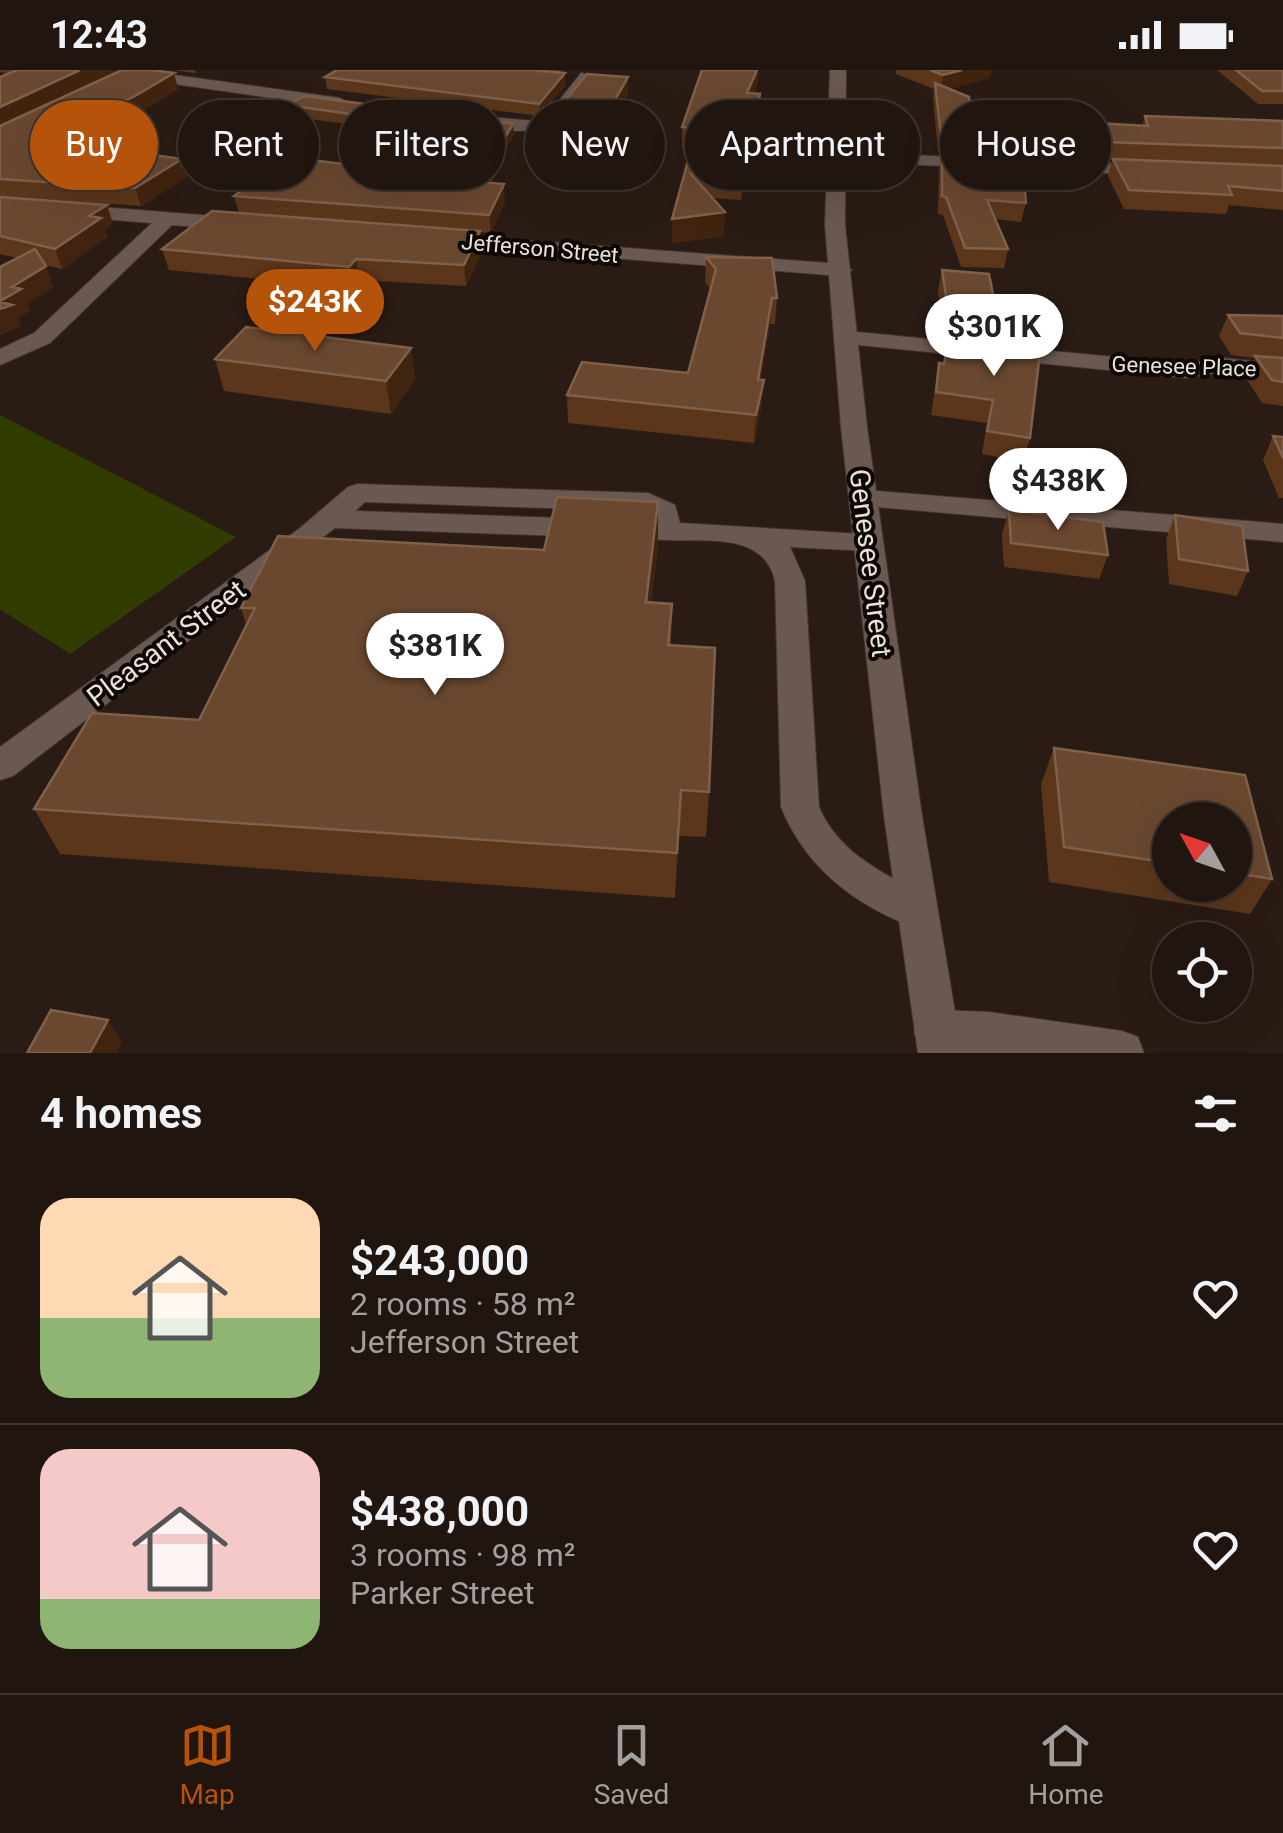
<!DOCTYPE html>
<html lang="en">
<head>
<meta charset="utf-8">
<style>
  :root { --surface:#20150f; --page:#2d221d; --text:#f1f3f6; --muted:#a29f9e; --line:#3d342f; --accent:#b45309 }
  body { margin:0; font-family:Roboto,sans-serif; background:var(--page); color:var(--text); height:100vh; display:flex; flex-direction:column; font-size:38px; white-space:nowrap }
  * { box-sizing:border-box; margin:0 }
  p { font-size:32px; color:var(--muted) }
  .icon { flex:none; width:55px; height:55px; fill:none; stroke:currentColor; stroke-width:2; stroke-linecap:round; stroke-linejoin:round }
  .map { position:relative; height:983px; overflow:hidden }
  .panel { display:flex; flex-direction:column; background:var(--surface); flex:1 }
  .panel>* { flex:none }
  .banner { position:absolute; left:30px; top:30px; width:1225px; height:90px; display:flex; gap:20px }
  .needle { width:65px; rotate:310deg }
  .controls { position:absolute; left:1152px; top:732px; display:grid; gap:20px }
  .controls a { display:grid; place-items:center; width:100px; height:100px; border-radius:50%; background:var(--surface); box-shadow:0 10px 40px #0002,0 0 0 2px var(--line); font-size:50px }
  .price { position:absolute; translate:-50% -85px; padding:0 22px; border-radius:35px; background:#fff; color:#222; font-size:32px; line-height:65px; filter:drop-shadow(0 2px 5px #0008) }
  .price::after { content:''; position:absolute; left:50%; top:60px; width:30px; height:22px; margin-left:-15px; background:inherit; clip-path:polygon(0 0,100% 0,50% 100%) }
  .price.on { background:var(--accent); color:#fff }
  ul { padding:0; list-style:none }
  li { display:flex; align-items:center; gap:30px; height:250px; padding:0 40px }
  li+li { border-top:2px solid var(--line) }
  li span { display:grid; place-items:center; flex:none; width:280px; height:200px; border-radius:30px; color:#555 }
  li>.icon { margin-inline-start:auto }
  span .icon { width:120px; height:120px; fill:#fffc; stroke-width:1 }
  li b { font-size:42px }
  h2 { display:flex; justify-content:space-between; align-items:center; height:120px; padding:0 40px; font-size:42px }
  .pill { padding:0 35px; border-radius:45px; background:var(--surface); box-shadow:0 10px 40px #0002,0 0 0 2px var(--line); font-size:35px; line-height:90px }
  .pill.on { background:var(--accent); color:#fff }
  .status { display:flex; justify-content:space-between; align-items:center; height:70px; padding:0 50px; background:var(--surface); direction:ltr }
  .status svg { height:28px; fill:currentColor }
  .tabs { display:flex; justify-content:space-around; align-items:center; height:140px; border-top:2px solid var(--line); background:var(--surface); font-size:28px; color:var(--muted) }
  .tabs a { display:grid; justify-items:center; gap:5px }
  .tabs .on { color:var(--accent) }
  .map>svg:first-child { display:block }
  .green { fill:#313c01 }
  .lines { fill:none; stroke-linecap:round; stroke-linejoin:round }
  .street-casing { stroke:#423732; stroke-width:2 }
  .secondary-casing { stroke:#423732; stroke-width:2 }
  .street { fill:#6a5950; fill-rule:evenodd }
  .secondary { fill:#6a5950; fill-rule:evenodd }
  .wall { fill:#5b361b; fill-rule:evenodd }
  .shaded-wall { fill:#412410 }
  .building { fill:#6a4830; stroke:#7e604b; stroke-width:2.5 }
  .labels { text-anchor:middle; stroke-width:8; stroke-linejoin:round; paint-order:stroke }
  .far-street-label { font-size:22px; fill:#ebe1db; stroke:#0e0805 }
  .street-label { font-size:28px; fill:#ebe1db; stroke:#0e0805 }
</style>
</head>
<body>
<div class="status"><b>12:43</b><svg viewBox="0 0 49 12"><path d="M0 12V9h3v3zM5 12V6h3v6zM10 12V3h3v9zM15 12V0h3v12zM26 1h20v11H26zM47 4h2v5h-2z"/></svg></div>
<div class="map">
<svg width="1283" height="983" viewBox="0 0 1283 983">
  <rect width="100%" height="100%" fill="#2a1c14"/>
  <!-- green -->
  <path class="green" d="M0 345 236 467 70 584 0 539Z"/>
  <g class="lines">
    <!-- street casing -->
    <g class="street-casing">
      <path id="street" d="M138 0 340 28 348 33 340 38 133 8V2Z
        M581 3 594 6C567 43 555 66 505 60 492 58 477 58 467 51L475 46 536 51 554 37Z
        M835 82 1150 95 1159 100 1150 105 829 91V83Z
        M0 129 239 148 249 154 239 160 172 155 50 273 0 295V279L34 263 152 153 0 141Z
        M440 164 841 194 852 200 841 206 433 174 430 170Z
        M847 261 1186 294 1222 288 1283 294V308L1222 302 1186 308 839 273 835 268Z
        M358 414 648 423 675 435 680 453 878 465 883 472 878 479 868 481 790 477 805 511 819 737C833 771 863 792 894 809 911 818 930 823 938 841L932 854 918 859C856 836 806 799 781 737L775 511C762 452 681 478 637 467L632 460 637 453 651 451V445L642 441 365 432 355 441 591 449 601 452 605 458 601 464 591 467 335 458 13 706 0 710V677L300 458 348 417Z
        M864 420 1283 454V472L854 435 850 429 854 423Z
        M936 940 989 942 1122 961 1138 967 1144 983H935L920 977 914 962 920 947Z"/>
    </g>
    <!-- secondary casing -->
    <g class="secondary-casing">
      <path id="secondary" d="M830 0H846L845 155 867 357 922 746 962 983H918L884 746 841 357 825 155Z"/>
    </g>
    <!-- street -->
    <use href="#street" class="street"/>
    <!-- secondary -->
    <use href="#secondary" class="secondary"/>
  </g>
  <!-- wall -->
  <path class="wall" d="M0 0H118L40 38 174 3 178 19 139 43 70 78 187 107 141 136 0 126V7L8 4 0 2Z
    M173 0H195L196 3Z
    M337 0H562L558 3 566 15 540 46 327 19 325 7Z
    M702 0H758L757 16 754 24H760L758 44 741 130 713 128 724 166 672 173V149L691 79H682V57Z
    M896 0H991L989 8 950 19 976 68 973 83 1026 133 1021 152 996 149 1008 179 1004 198 961 197 943 145 938 144 939 99 942 83 938 82 933 28 934 19 896 4Z
    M1217 0H1283V34H1258Z
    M628 7V24L613 52 565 49 564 32Z
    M287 35 514 65 505 80 456 75 423 65 289 46Z
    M1145 46 1283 51V140L1229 135 1226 144 1124 139 1108 106 1112 89H1101L1093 70 1098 53 1142 56Z
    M352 100 360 107 505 132 491 163 480 162 482 182 466 216 359 210 353 218 169 200 162 179 239 143 234 126Z
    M0 127 113 154 105 159 107 167 62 199 45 195 53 217 27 234 30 241 17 248 21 256 0 265V197L17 188 0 184Z
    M706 187 777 228 775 254H770L760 310 761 338 754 373 568 353 567 325 688 303 710 219 705 212Z
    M942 200 998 250 993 270 1030 368 1023 392 982 384 987 353 931 345 939 293 944 294 950 267H944L938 221Z
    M1228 245 1283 246V336L1262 333 1246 308 1255 288 1231 285 1219 266Z
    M411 278 415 310 391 344 224 321 215 289Z
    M1273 366 1283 367V428H1279L1263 390Z
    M658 432V476L651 533 672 534 671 575 709 722 706 767 679 766 675 828 60 784 34 739 199 650 246 555 241 538 544 480Z
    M1009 440 1108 485 1099 509 1004 497 1002 464Z
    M1175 445 1248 501 1237 526 1169 514 1166 469Z
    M1054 678 1245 705 1272 809 1250 844 1049 812 1041 714ZM1170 750H1235V815H1170Z"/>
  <!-- shaded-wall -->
  <path class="shaded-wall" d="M80 0H118L0 57V37Z
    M757 0H758L757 16 746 44 747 23Z
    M962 0H991L989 8 940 22 943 5Z
    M174 3 178 19 139 43 39 93 32 76Z
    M565 3 566 15 540 46 539 34Z
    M628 7V24L613 52 612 35Z
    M760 24 758 44 741 130 743 107Z
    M513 54 514 65 505 80 504 69Z
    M182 89 187 107 141 136 135 118Z
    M504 114 505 132 491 163 489 145Z
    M107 135 113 154 105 159 107 167 62 199 55 179 89 146Z
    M725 142 724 166 672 173V149Z
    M480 161 482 182 466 216 464 195Z
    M356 189 359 210 353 218 349 197Z
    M46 196 53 217 27 234 30 241 17 248 21 256 0 265V231L12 217Z
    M772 228 770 254 756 337 758 310Z
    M411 278 415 310 391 344 386 311Z
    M764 310 761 338 754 373 756 345Z
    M658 432V476L646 578V532Z
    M681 720 679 766 675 828 677 783Z
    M108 950 122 972 117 983H90Z"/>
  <!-- building -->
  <path class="building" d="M17 0H80L0 37V7Z
    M122 0H152L174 3 135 26 32 76 119 80 182 89 135 118 0 109V56Z
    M337 0H543L541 1 565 3 539 34 325 7Z
    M702 0H757L747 23 760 24 743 107 691 104 725 142 672 149 697 58 682 57Z
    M930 0H962L943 5Z
    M1236 0H1283V21H1262Z
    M587 4 628 7 612 35 564 32Z
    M935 13 969 27 976 68 941 66Z
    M305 26 513 54 504 69 455 64 421 54 287 35Z
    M1145 46 1283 51V78L1105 72 1098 53 1148 56Z
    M942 82 979 84 980 91 1016 93V98H1023L1026 133 987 130 1008 179 965 178 946 127 942 126Z
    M286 87 351 95 346 100 359 101 354 106 468 119 471 111 504 114 489 145 234 126Z
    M1113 89 1283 96V121L1228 116 1232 125 1129 120Z
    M0 127 107 135 89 146 101 148 55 179 0 166Z
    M212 141 480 161 464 195 356 189 349 197 162 179Z
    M35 179 46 196 12 217 21 219 0 231V197Z
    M706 187 772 188 777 228H772L758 310H764L756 345 567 325 582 292 688 303 716 199Z
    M942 200 989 204 998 250 949 245Z
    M0 232 12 235 0 239Z
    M1228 245 1283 246V268L1240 263Z
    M246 257 411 278 386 311 215 289Z
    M950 265 1041 274 1030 368 987 361 993 330 936 322 939 293 944 294Z
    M1255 286 1283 288V312L1272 310Z
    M1273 366 1283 367V388Z
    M557 427 658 432 646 532 672 534 668 575 715 578 709 722 681 720 677 783 34 739 92 643 199 650 255 538H241L278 466 544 480Z
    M1009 440 1103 452 1108 485 1011 473Z
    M1175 445 1242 456 1248 501 1179 489Z
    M1054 678 1245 705 1272 809 1235 803V750H1170V793L1064 777Z
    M51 940 108 950 90 983H27Z"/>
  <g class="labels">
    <!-- far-street labels -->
    <g class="far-street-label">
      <text transform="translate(540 178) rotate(5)" y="8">Jefferson Street</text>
      <text transform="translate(1184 296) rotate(2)" y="8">Genesee Place</text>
    </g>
    <!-- street labels -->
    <g class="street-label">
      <text transform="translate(871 493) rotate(83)" y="10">Genesee Street</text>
      <text transform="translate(166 573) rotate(-37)" y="10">Pleasant Street</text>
    </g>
  </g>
</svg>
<div class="controls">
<a><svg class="needle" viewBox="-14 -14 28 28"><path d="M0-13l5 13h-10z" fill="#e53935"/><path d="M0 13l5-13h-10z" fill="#a29f9e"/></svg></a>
<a><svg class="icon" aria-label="locate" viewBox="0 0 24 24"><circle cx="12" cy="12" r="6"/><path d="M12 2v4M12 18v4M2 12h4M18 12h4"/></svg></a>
</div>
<b class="price on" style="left:315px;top:284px">$243K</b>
<b class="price" style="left:994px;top:309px">$301K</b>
<b class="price" style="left:1058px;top:463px">$438K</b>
<b class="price" style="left:435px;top:628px">$381K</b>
<div class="banner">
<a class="pill on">Buy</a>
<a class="pill">Rent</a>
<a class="pill">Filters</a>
<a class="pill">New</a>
<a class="pill">Apartment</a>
<a class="pill">House</a>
</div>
</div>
<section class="panel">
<h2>4 homes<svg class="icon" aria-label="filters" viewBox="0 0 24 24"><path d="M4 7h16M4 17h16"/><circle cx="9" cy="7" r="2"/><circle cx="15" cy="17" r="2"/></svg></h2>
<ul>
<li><span style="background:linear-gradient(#ffd9b3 60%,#8fb573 0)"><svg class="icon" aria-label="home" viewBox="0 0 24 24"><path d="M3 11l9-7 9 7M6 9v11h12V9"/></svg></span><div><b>$243,000</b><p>2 rooms · 58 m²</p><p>Jefferson Street</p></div><svg class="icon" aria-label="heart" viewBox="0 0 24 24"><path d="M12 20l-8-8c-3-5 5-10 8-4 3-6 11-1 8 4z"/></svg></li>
<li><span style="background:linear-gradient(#f6c9c9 75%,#8fb573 0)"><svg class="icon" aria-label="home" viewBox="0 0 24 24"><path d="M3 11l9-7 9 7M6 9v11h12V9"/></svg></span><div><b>$438,000</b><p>3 rooms · 98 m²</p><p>Parker Street</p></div><svg class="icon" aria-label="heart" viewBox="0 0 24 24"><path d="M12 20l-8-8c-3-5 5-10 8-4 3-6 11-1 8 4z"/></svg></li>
</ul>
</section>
<nav class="tabs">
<a class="on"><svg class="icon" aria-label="map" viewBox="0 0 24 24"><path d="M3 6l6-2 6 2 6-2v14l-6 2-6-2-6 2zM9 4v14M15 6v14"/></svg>Map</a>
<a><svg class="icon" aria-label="saved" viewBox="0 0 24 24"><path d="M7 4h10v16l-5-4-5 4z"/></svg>Saved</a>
<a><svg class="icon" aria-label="home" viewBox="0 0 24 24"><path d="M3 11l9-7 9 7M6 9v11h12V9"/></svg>Home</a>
</nav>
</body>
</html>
